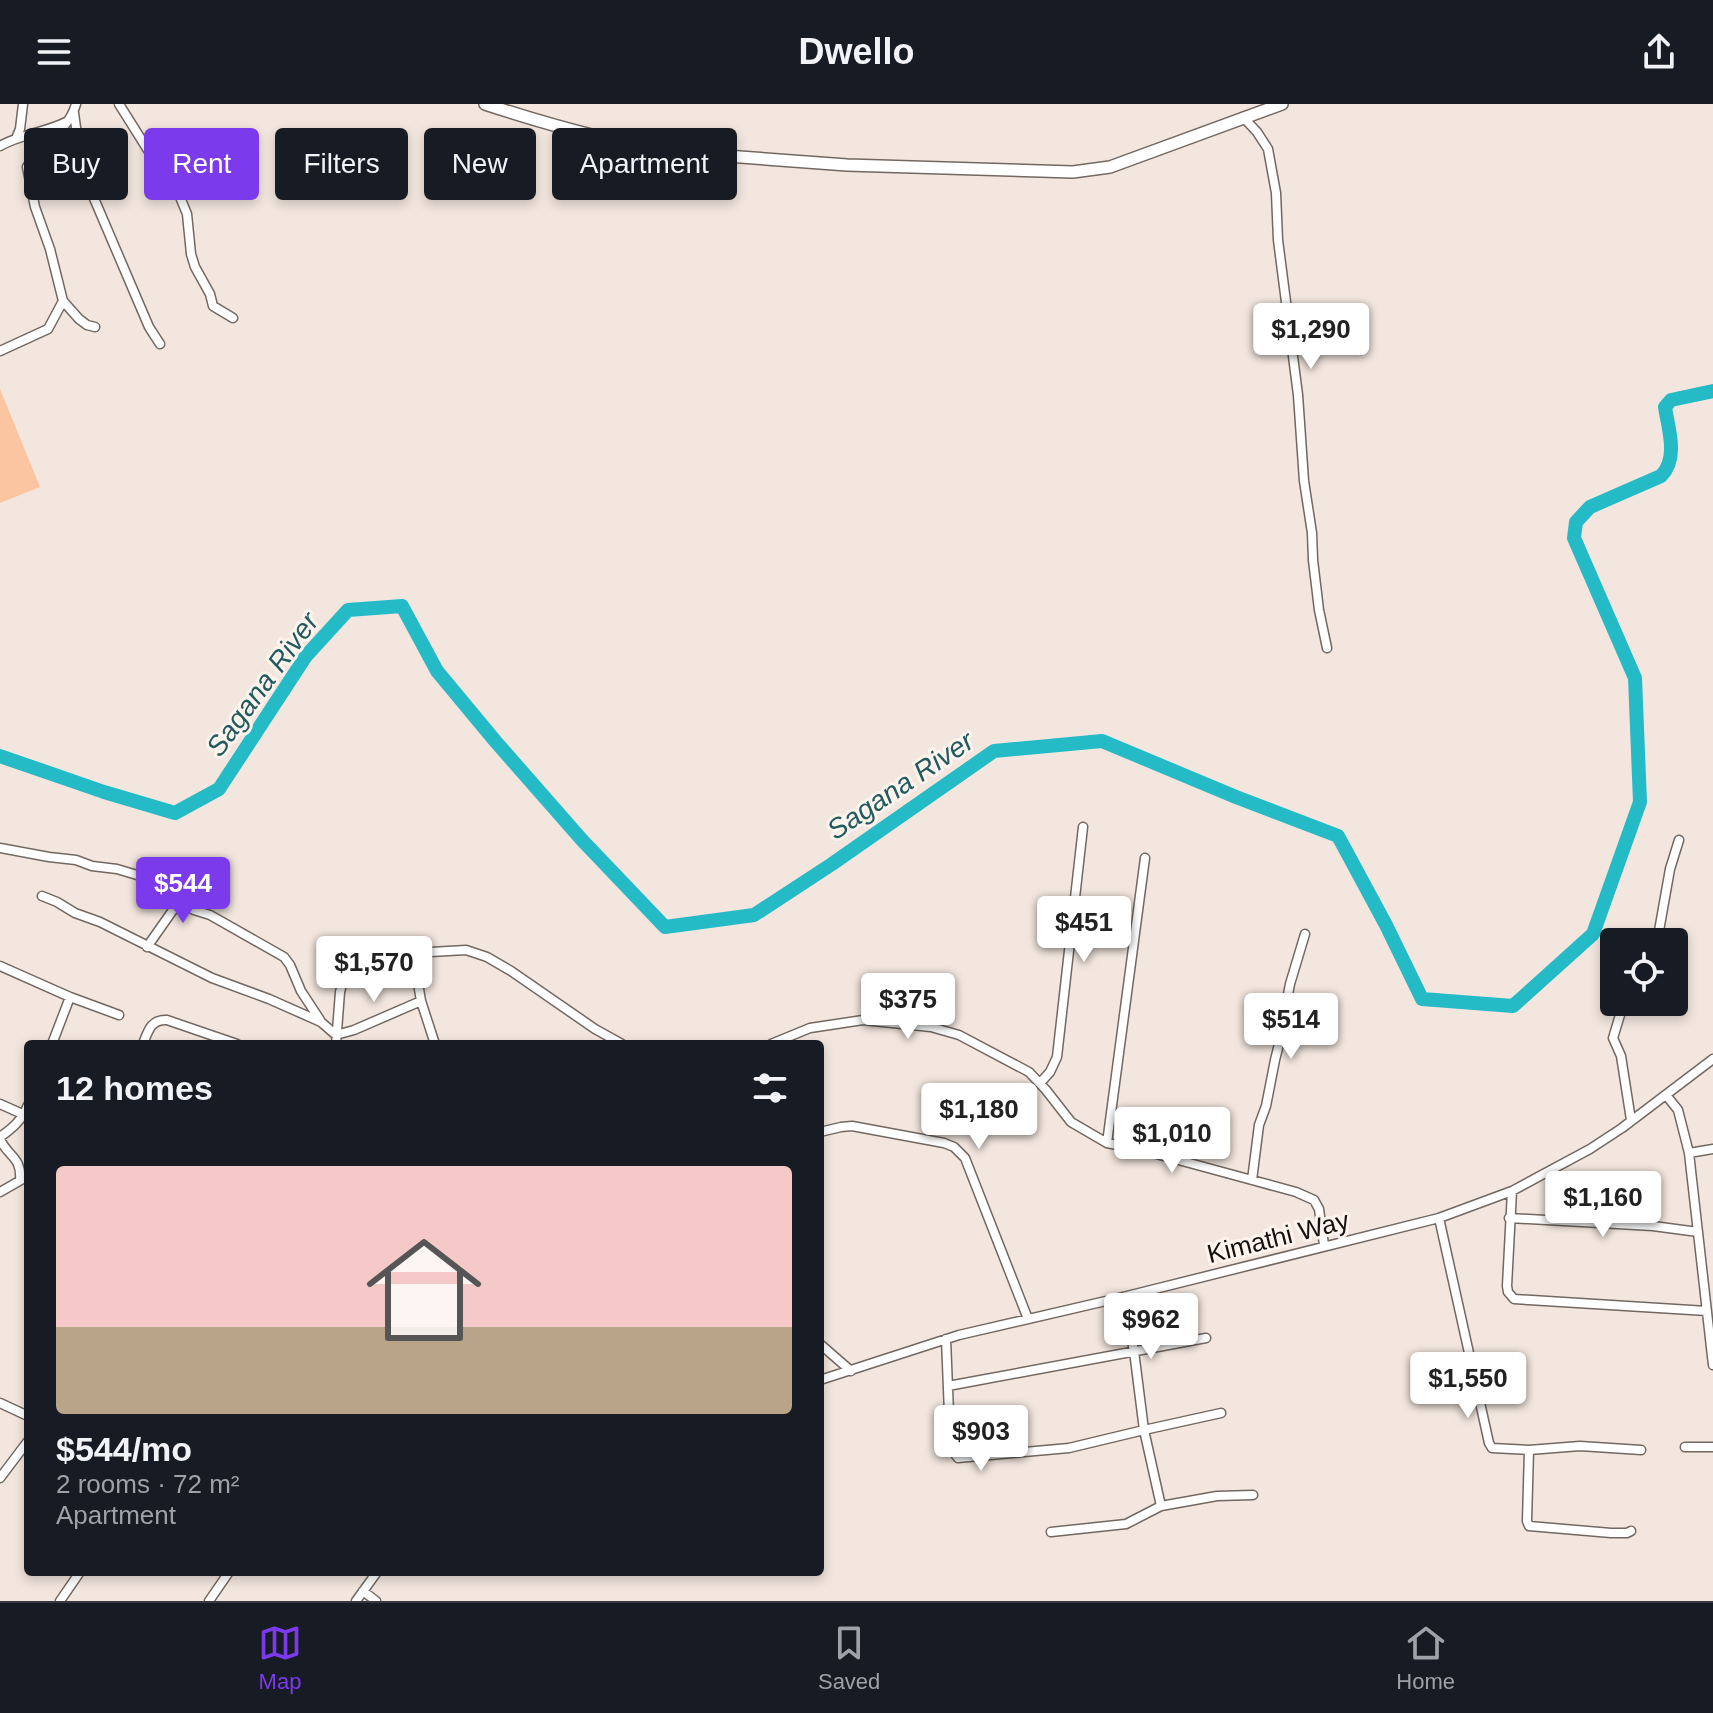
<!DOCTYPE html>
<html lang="en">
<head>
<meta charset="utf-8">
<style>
  :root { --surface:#171b24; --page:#242831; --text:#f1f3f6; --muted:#9ea1a6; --line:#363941; --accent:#7c3aed }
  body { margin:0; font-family:Helvetica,sans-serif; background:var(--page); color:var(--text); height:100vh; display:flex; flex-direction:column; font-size:30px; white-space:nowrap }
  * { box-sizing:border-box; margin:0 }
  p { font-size:26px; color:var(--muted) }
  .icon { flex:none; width:44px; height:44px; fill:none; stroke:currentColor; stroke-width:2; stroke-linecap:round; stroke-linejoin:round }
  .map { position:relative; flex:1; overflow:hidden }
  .sheet { position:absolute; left:24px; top:936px; width:800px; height:536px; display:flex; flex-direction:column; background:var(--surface); border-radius:8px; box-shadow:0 4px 12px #0003 }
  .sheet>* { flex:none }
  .top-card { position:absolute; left:24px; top:24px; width:800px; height:72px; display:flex; gap:16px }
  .buttons { position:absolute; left:1600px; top:824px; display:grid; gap:16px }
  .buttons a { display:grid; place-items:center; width:88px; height:88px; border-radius:8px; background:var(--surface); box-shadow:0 4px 12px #0003; font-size:40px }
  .price { position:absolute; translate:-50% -68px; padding:0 18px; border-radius:8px; background:#fff; color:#222; font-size:26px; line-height:52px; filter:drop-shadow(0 2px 4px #0008) }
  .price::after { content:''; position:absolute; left:50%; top:48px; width:24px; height:18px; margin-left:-12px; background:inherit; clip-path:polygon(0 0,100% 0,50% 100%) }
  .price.on { background:var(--accent); color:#fff }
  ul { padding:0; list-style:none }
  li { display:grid; align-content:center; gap:16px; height:424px; padding:0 32px }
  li+li { border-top:2px solid var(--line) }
  li span { display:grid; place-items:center; height:248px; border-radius:8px; color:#555 }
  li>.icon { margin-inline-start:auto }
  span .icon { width:144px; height:144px; fill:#fffc; stroke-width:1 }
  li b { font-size:34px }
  h2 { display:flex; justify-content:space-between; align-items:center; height:96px; padding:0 32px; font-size:34px }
  .tag { padding:0 28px; border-radius:8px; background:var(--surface); box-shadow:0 4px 12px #0003; font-size:28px; line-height:72px }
  .tag.on { background:var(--accent); color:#fff }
  header { display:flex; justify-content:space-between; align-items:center; height:104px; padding:0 32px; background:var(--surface); font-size:36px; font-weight:700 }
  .dock { display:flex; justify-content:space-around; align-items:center; height:112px; border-top:2px solid var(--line); background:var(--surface); font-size:22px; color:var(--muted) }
  .dock a { display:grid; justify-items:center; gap:4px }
  .dock .on { color:var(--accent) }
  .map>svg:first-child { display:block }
  .green { fill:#fbc5a1 }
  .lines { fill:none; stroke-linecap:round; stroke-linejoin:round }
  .river { stroke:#24bbc7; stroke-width:14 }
  .street-casing { stroke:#726861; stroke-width:11 }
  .secondary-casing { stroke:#726861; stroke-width:14 }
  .street { stroke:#fff; stroke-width:8 }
  .secondary { stroke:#fff; stroke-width:11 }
  .labels { text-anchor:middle; stroke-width:6; stroke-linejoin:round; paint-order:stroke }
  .street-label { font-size:26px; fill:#14100d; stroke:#fef4ee }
  .water-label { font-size:28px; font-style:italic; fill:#215a5f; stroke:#fef4ee }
</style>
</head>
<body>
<header><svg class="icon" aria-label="menu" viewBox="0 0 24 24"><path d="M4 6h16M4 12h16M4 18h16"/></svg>Dwello<svg class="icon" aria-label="share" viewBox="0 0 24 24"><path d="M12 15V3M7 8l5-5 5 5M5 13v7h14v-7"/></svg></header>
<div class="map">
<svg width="1713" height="1497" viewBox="0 0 1713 1497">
  <rect width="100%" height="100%" fill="#f2e6de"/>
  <!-- green -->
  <path class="green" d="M0 285 40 383 0 399Z"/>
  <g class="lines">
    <!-- river -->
    <path class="river" d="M0 652 104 688 175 709 219 685 306 552 348 506 402 502 437 567 496 638 582 736 665 823 754 811 832 760 994 647 1102 637 1236 693 1338 732 1386 821 1422 895 1513 902 1593 830 1640 698 1635 574 1574 434 1576 418 1590 403 1661 372C1679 354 1668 324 1665 303L1671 296 1713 287"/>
    <!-- street casing -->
    <g class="street-casing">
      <path id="street" d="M76 0C68 29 39 39 27 63L35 103 50 145 63 197 79 215 87 221 95 223
        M119 0 163 70 180 93 187 110 191 150 195 163 210 190 213 202 233 214
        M74 9 81 60 90 85 149 223 160 240
        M1243 13 1257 28 1268 45 1276 89 1278 136 1298 291 1304 377 1312 429 1313 456 1319 506 1327 544
        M17 32 20 25 23 0
        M0 42C21 30 44 29 66 18
        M0 247 48 225 63 197
        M0 744 49 753 76 756 92 762 117 765 137 771 148 775 162 787 194 806 210 811 284 853 290 861 301 887 320 916
        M42 792 57 798 75 809 100 818 212 874 269 895 321 918 336 931 354 926 421 897
        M1657 838 1670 765 1679 736
        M147 843 173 806 174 799 171 793
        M413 849 421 897 435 940
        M0 862 70 893 119 911
        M1627 898 1620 911 1613 934 1621 952 1631 1016
        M52 940 70 893
        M143 940C148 927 151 915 167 916L237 940
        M336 940 340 888 344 873 392 854 413 849 466 846 487 853 511 867 595 925 622 940
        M771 940 810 924 863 916 931 923 959 931 1029 968 1046 986 1071 1018 1107 1039 1138 1045 1252 1076 1296 1088 1314 1096 1319 1105 1324 1141
        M1040 979 1050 968 1057 953 1083 723
        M1666 991 1678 1006 1689 1049 1713 1261
        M0 1000 27 1012
        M820 1028 841 1023 852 1022 944 1039 954 1043 965 1054 1028 1215
        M0 1033C13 1024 22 1016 28 1001
        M0 1035C8 1053 22 1053 20 1076
        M1107 1039 1145 754
        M1689 1049 1713 1045
        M1252 1076 1259 1021 1266 1002 1275 956 1284 920 1285 906 1290 880 1305 830
        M1512 1087 1507 1182 1508 1188 1514 1195 1707 1207
        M0 1088 28 1072
        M1439 1114 1489 1339 1492 1344 1529 1346 1580 1342 1641 1346
        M1509 1114 1653 1122 1698 1128
        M946 1235 950 1334 952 1346 958 1354 1069 1344 1144 1326 1134 1247 1123 1193
        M820 1240 851 1267
        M820 1276 959 1231 1123 1193 1439 1114 1512 1087 1590 1045 1622 1024 1713 955
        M948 1282 1206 1234
        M0 1299 28 1312
        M1685 1343H1713
        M1529 1346 1527 1417 1529 1422 1611 1429H1627L1631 1427
        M0 1374 28 1337
        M1161 1402 1144 1326 1221 1309
        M1051 1428 1126 1420 1161 1402 1217 1392 1253 1391
        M363 1487 376 1497
        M60 1497 80 1468
        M209 1497 229 1468
        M356 1497 377 1468"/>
    </g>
    <!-- secondary casing -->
    <g class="secondary-casing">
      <path id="secondary" d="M485 0C546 20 609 38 673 48L847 61 1073 68 1110 63 1282 0"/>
    </g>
    <!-- street -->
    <use href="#street" class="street"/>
    <!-- secondary -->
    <use href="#secondary" class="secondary"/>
  </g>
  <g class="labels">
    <!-- street labels -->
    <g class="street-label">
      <text transform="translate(1278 1133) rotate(-14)" y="9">Kimathi Way</text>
    </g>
    <!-- water labels -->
    <g class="water-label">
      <text transform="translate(262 580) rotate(-54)" y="10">Sagana River</text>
      <text transform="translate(900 681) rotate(-34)" y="10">Sagana River</text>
    </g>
  </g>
</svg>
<div class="buttons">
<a><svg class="icon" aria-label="locate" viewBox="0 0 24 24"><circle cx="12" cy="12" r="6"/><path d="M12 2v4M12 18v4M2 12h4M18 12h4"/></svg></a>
</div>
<b class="price" style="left:1311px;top:267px">$1,290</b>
<b class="price on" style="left:183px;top:821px">$544</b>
<b class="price" style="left:1084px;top:860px">$451</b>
<b class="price" style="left:374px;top:900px">$1,570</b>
<b class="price" style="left:908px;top:937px">$375</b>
<b class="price" style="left:1291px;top:957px">$514</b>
<b class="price" style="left:979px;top:1047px">$1,180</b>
<b class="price" style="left:1172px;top:1071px">$1,010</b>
<b class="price" style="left:1603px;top:1135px">$1,160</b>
<b class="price" style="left:1151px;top:1257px">$962</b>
<b class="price" style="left:1468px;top:1316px">$1,550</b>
<b class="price" style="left:981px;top:1369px">$903</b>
<div class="top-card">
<a class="tag">Buy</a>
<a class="tag on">Rent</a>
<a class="tag">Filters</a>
<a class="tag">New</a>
<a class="tag">Apartment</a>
</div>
<section class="sheet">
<h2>12 homes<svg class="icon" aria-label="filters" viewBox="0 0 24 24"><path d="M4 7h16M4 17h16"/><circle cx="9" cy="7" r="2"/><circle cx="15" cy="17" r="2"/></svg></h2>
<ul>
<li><span style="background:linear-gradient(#f6c9c9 65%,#b9a48a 0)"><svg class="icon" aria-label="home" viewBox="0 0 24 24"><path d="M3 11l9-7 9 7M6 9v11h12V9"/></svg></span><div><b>$544/mo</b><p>2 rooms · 72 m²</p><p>Apartment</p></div></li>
</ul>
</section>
</div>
<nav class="dock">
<a class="on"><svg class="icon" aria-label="map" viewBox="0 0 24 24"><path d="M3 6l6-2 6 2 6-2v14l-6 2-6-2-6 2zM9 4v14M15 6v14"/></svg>Map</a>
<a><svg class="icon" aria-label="saved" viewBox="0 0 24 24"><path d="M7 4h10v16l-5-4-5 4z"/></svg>Saved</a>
<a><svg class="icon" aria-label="home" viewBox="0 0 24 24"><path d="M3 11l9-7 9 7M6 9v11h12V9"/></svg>Home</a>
</nav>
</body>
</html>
